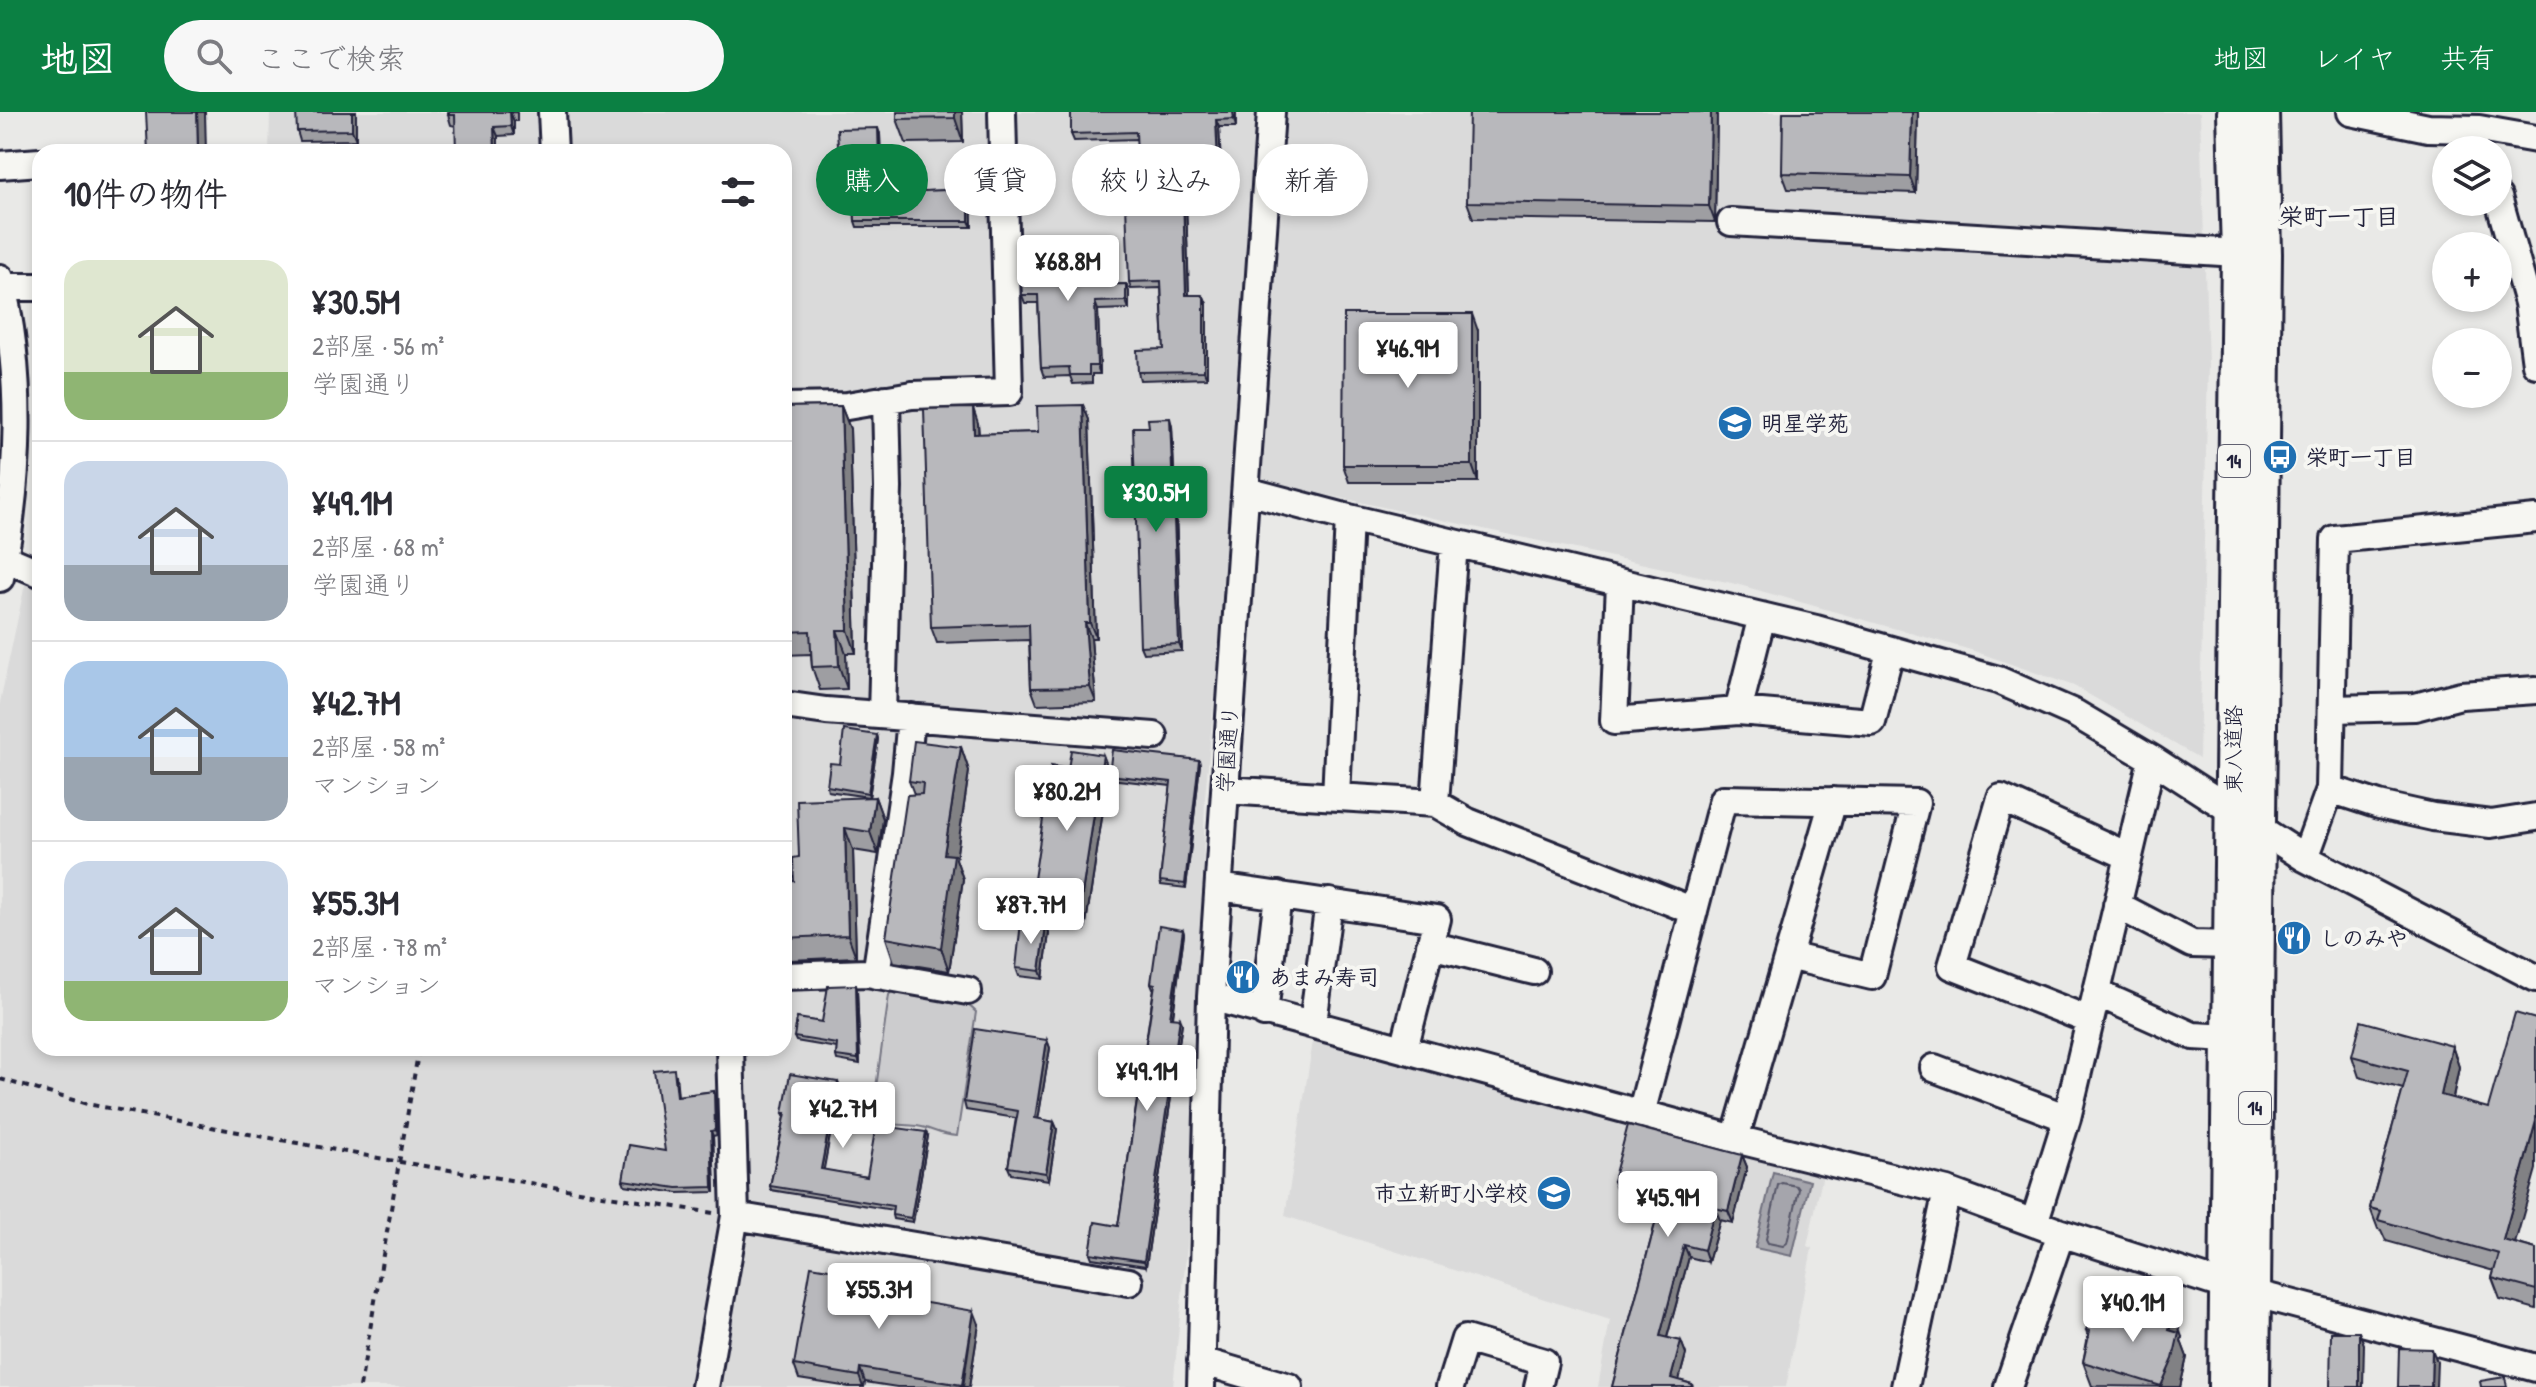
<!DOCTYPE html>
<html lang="ja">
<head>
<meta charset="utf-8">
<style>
  :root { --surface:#fff; --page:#f7f7f7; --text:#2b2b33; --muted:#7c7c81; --line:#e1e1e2; --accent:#0b8043 }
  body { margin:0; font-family:"Patrick Hand","Klee One",sans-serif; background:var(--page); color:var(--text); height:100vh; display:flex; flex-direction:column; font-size:30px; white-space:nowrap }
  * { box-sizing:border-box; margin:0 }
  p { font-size:26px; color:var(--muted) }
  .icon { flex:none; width:44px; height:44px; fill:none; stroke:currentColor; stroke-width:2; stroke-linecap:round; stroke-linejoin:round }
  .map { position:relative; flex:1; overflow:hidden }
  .details { position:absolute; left:32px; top:32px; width:760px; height:912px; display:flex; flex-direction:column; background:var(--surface); border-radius:24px; box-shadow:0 4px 12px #0003 }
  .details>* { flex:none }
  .hud { position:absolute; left:816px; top:32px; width:760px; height:72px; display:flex; gap:16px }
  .fabs { position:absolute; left:2432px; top:24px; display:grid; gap:16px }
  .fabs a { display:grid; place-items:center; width:80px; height:80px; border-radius:50%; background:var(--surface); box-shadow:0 4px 12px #0003; font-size:40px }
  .price { position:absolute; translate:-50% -68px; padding:0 18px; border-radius:8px; background:#fff; color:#222; font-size:26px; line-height:52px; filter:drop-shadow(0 2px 4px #0008) }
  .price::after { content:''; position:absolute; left:50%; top:48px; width:24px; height:18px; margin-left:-12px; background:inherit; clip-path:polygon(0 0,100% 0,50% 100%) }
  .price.active { background:var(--accent); color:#fff }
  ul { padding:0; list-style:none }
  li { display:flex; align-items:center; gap:24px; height:200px; padding:0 32px }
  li+li { border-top:2px solid var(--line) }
  li span { display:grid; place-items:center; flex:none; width:224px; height:160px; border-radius:24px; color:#555 }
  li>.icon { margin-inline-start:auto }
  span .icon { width:96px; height:96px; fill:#fffc; stroke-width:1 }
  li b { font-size:34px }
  h2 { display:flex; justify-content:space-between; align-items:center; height:96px; padding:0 32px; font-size:34px }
  .chip { padding:0 28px; border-radius:36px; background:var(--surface); box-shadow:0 4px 12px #0003; font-size:28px; line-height:72px }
  .chip.active { background:var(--accent); color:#fff }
  header { display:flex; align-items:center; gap:48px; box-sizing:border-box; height:112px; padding:0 40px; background:var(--accent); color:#fff }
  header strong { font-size:38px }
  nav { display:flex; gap:44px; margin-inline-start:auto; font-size:28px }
  .search { width:560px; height:72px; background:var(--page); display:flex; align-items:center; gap:20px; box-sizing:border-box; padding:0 28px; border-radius:44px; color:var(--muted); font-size:30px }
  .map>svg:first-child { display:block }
  .built { fill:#dadada }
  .green { fill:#ccccce; stroke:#777784; stroke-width:2 }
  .water { fill:#a5a5ac; stroke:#71717f; stroke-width:2 }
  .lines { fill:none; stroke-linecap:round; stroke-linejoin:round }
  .shore { stroke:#565668; stroke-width:2 }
  .minor-casing { stroke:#22223b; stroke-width:32 }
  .major-casing { stroke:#22223b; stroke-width:38 }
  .path { stroke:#22223b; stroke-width:4; stroke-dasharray:6 6; stroke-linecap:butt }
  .minor { stroke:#f6f6f2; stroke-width:26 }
  .major { stroke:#f6f6f2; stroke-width:32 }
  .wall { fill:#9e9ea2; stroke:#22223b; stroke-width:2 }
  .shaded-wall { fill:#818184; stroke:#22223b; stroke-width:2 }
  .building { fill:#b8b8bc; stroke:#22223b; stroke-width:2 }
  .labels { text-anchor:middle; stroke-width:8; stroke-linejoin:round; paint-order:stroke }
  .shield { fill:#f6f6f2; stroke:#626272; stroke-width:2 }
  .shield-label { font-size:20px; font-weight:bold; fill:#22223b }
  .poi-label { font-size:22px; font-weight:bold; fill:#22223b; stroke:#f6f6f2; text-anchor:start }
  .street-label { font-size:22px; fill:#22223b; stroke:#f6f6f2 }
  .neighbourhood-label { font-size:24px; font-weight:bold; fill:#22223b; stroke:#f6f6f2 }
</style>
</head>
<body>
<header>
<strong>地図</strong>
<div class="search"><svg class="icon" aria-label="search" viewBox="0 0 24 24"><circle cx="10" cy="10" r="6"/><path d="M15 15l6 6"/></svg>ここで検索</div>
<nav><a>地図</a><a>レイヤ</a><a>共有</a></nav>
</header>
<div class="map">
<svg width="2536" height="1275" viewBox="0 0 2536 1275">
  <rect width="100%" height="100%" fill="#e9e9e7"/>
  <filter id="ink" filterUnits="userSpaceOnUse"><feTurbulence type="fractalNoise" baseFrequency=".0125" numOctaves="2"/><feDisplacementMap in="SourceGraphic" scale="16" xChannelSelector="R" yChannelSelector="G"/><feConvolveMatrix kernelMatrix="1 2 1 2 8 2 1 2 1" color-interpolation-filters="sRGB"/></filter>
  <g filter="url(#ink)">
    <!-- built -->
    <path class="built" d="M270 0H1254V56L1234 371 1205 685 1195 1053 1173 1275H0V590L31 444 40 445V936H784V40H269Z
      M1280 0H2200L2208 254 2199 646 2074 574 1971 538 1736 472 1259 368 1281 92Z
      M1314 923 1824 1058 1807 1134 1812 1136 1786 1275H1598L1610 1208 1285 1104Z"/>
    <!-- green -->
    <path class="green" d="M896 874C920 879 959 881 976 900L957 1024C942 1023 938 1020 926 1016 908 1010 890 1017 876 1005L874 990 889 883Z"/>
    <!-- water -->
    <path class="water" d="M1773 1060 1810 1069 1792 1144 1755 1136Z"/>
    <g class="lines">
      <!-- shore -->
      <path class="shore" d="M1782 1071 1797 1074 1799 1077 1787 1131 1783 1134 1768 1131 1766 1127 1778 1073Z"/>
      <!-- minor casing -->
      <g class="minor-casing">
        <path id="minor" d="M552 0 554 40
          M2351 0 2428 16 2479 17 2536 27
          M0 53 40 50
          M2498 85 2528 191 2536 252
          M1731 110 2238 141
          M0 166C24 261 20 370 0 466
          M2 175H40
          M784 295 847 294 912 283 1009 280 1002 0
          M1247 379 1349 406 1816 517 1998 568 2076 602 2152 647 2305 746 2536 866
          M0 444 40 461
          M1620 471 1614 609 1738 599 1872 610 1890 540
          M784 593 826 599 1154 624
          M2332 597 2415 595 2461 583 2536 578
          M1738 599 1762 504
          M882 603 888 376 886 287
          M2330 677 2379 693 2433 705 2491 712 2536 705
          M1225 678 1435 691 1468 710 1694 799
          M1336 685 1349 406
          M1435 691 1454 431
          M2305 746 2330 677 2335 427 2536 407
          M1219 775 1437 807 1404 937
          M2117 793 2192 832 2231 833
          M1430 833 1534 859
          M876 863 906 661 911 605
          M784 864 867 861 968 879
          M2097 881 2193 924 2230 926
          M1211 885 1735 1027 1947 1079 2061 1121 2226 1174 2536 1256
          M1264 901 1278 783
          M2089 908 1952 854 2001 686 2128 744
          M1313 911 1329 790
          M1934 956 2067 1006
          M1641 1002 1723 687 1916 691 1872 864 1788 844
          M1735 1027 1833 689
          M735 1104 1129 1170
          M2034 1111 2067 1006 2152 647
          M1201 1249 1289 1275
          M705 1275 735 1104 730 936
          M1201 1275 1211 885 1271 0
          M1450 1275 1465 1227 1544 1250 1538 1275
          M1905 1275 1947 1079
          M2008 1275 2061 1121"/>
      </g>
      <!-- major casing -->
      <g class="major-casing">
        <path id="major" d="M2225 1275 2238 141 2234 0
          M2253 1275 2265 142 2262 0"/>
      </g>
      <!-- path -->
      <path class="path" d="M0 967 87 992 400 1050 713 1101
        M360 1275 419 936"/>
      <!-- minor -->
      <use href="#minor" class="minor"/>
      <!-- major -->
      <use href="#major" class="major"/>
    </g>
    <!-- wall -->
    <path class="wall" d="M356 0V28L300 29 297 19Z
      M517 0V9H514V23L498 24 451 13 448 3Z
      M962 0 963 30 906 31 897 7Z
      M1236 0V15H1219L1221 52 1228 51 1230 59 1231 89 1186 90 1189 183 1204 185 1207 192V266L1140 268 1138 260 1164 237 1161 176 1131 177 1129 170 1138 65 1137 27 1074 29 1071 22Z
      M1717 0 1715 110 1473 106 1467 90Z
      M1918 0 1916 81 1788 77 1782 61Z
      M880 22 882 81 969 77 971 83 972 115H857L855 109 853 56H841L839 51Z
      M1095 135 1097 173 1126 172 1129 180V197L1098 198 1100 262H1092V271L1073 272 1070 264 1044 265 1041 256 1038 191H1025L1022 183 1032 167Z
      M1478 219V370H1349L1343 353Z
      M1083 293 1089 308 1096 526H1091L1096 590 1037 592 1031 576 1029 528 937 531 931 515 978 311 979 322 1038 320Z
      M841 294 850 317 856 541H846L847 577 820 578 812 555 811 542 784 543V295Z
      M1172 314 1182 539 1143 541 1140 534Z
      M877 623 878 627 869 685 828 679 827 674 840 652Z
      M961 635 969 659 956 747 963 767 949 859 894 850 886 826 914 682 909 669Z
      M1103 643 1109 659 1085 818 1036 810 1030 794 1068 657Z
      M1200 652 1186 776 1161 773 1160 769 1171 674 1110 667 1109 663Z
      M875 685 883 707 878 742 853 738 856 845 790 848 784 833V770L794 769 799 745Z
      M1046 813 1049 821 1043 867 1019 864 1016 856Z
      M1183 818 1184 822 1173 905 1182 911 1146 1154 1092 1146 1090 1141 1118 1114 1154 876H1153L1151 871Z
      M857 877 860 952 837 948 836 944 837 936 796 929 794 925 822 910Z
      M1047 928 1050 936 1038 1007 1054 1010 1057 1017 1049 1068 1011 1062 1008 1055 1016 1006 966 998 964 990Z
      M2452 934 2459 955 2453 986 2515 1131 2536 1137V1197L2500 1187 2492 1166 2494 1159 2386 1129 2381 1118 2378 1117 2370 1096 2403 977 2359 965 2352 944Z
      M676 962 678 984 714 979 715 984 717 1023 713 1024 715 1080 678 1081 625 1073 623 1068 665 1039Z
      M838 970 840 975 838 982 860 989 855 1017 832 1013 823 1058 867 1065 928 1024 913 1110 893 1107 892 1103 893 1098 771 1078 770 1074 785 1005 783 1001Z
      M1742 1043 1747 1055 1733 1111 1720 1108 1708 1150 1689 1145 1667 1226 1681 1229 1686 1242 1679 1268 1692 1272 1693 1275H1612L1660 1093 1618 1082 1613 1069Z
      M876 1165 881 1179 880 1183 979 1212 969 1275H897L865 1270 864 1275H849L799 1267 794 1253Z
      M2126 1211 2182 1225 2181 1229 2187 1245 2180 1275 2092 1274 2083 1250 2088 1224 2086 1218Z"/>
    <!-- shaded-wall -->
    <path class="shaded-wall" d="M197 0H205L206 40H198Z
      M352 0H356V28L352 18Z
      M510 0 514 9V23L511 14Z
      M955 0H962L963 30 955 6Z
      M1233 0H1236V15L1234 7Z
      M1711 0H1717L1715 110 1709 94Z
      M1912 0H1918L1916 81 1910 65Z
      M1216 8 1219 15 1221 59 1218 52Z
      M494 15 498 24V40H495Z
      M878 16 880 22 882 87 880 81Z
      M1228 51 1230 59 1231 89 1229 81Z
      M969 77 971 83 972 115 969 109Z
      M1183 83 1186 90 1189 191 1186 183Z
      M1092 127 1095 135 1097 181 1094 173Z
      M1126 172 1129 180V197L1126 189Z
      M1204 185 1207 192V266L1204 259Z
      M1095 190 1098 198 1100 262 1097 254Z
      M1472 202 1478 219V370L1472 353Z
      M1083 293 1089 308 1096 526 1090 511Z
      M841 294 850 317 856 541 848 518Z
      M973 296 978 311 979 338 974 322Z
      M1170 306 1172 314 1182 539 1179 532Z
      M1085 511 1091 526 1096 590 1090 575Z
      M837 518 846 541 847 577 839 554Z
      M877 623 878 627 869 685 868 681Z
      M961 635 969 659 956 747 963 767 949 859 941 836 944 742Z
      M1103 643 1109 659 1085 818 1079 801Z
      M1199 648 1200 652 1186 776 1185 772Z
      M786 670 787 675 784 695V681Z
      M875 685 883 707 878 742 870 720Z
      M845 716 853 738 856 845 848 823Z
      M1046 813 1049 821 1043 867 1040 859Z
      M1183 818 1184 822 1172 909 1170 905Z
      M856 873 857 877 860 952 858 947Z
      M1180 906 1182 911 1146 1154 1144 1149Z
      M1047 928 1050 936 1037 1014 1035 1006Z
      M2452 934 2459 955 2449 1004 2441 983Z
      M714 979 715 984 717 1023 715 1018Z
      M859 985 860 989 855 1017 854 1013Z
      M830 1009 832 1013 823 1062 821 1057Z
      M2536 1009V1057L2510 1149 2503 1128Z
      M1054 1010 1057 1017 1049 1068 1046 1061Z
      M711 1019 713 1024 715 1080 713 1075Z
      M926 1020 928 1024 913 1110 911 1106Z
      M1742 1043 1747 1055 1733 1111 1728 1099Z
      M1715 1096 1720 1108 1708 1150 1704 1138Z
      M1684 1133 1689 1145 1664 1236 1660 1224Z
      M876 1165 881 1179 878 1195 873 1182Z
      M974 1199 979 1212 969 1275H963Z
      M2174 1202 2182 1225 2181 1229 2187 1245 2180 1275H2161L2169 1218Z
      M2359 1220 2364 1232 2363 1275H2359Z
      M1681 1229 1686 1242 1677 1275 1671 1266Z
      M2432 1237 2437 1250 2436 1275H2431Z
      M860 1256 865 1270 864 1275H863L859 1264Z"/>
    <!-- building -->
    <path class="building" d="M146 0H197L198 40H148Z
      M296 0H352V18L297 19Z
      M448 0H514H510L511 14 494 15 495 40H456L455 3H448Z
      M897 0H955V6L897 7Z
      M1071 0H1233L1234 7 1216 8 1218 52 1228 51 1229 81 1183 83 1186 183H1202L1204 185V259L1138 260 1137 238 1164 237 1161 169 1129 170 1125 66 1138 65 1136 20 1071 22Z
      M1469 0H1711L1709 94 1467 90Z
      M1783 0H1912L1910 65 1782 61Z
      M878 16 880 81 969 77V109H855L853 50 839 51 837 17Z
      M1092 127 1094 173 1126 172V189L1095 190 1097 254H1089V263H1070L1069 255 1041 256 1038 183H1022L1021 167H1032L1031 142 1039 141V129Z
      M1344 202H1472V353H1343Z
      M1083 293 1090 511H1085L1090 575 1031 576 1029 512 931 515 924 297 973 296 974 322 1038 320 1037 294Z
      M841 294 848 518H837L839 554 812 555 810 519 784 520V295Z
      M1170 306 1179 532 1140 534 1133 315H1149L1148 307Z
      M844 618 877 623 868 681 827 674 830 651 840 652Z
      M914 629 961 635 944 742 954 743 941 836 886 826 907 683 922 682 923 671 909 669Z
      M1071 638 1103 643 1079 801 1030 794 1051 654 1068 657Z
      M1112 638 1199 648 1185 772 1160 769 1171 670 1109 663Z
      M875 685 870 720 845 716 848 823 784 826V770L794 769 793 746 799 745 797 688Z
      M1021 810 1046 813 1040 859 1016 856Z
      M1159 814 1183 818 1170 905 1180 906 1144 1149 1090 1141 1095 1110 1118 1114 1155 872 1151 871Z
      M856 873 858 947 836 944 837 932 794 925 797 906 822 910 828 874Z
      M2515 901 2536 907V1009L2503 1128 2536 1137V1178L2492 1166 2499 1142 2378 1108 2381 1099 2370 1096 2408 959 2352 944 2361 909 2452 934 2441 983 2488 996Z
      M975 917 1047 928 1035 1006 1054 1010 1046 1061 1008 1055 1018 999 964 990Z
      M674 957 677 984 714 979 715 1018 711 1019 713 1075 677 1076 623 1068 629 1033 665 1039 654 959Z
      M790 962 838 970 836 981 859 985 854 1013 830 1009 821 1057 867 1065 876 1013 926 1020 911 1106 892 1103 893 1094 770 1074 786 1001H783Z
      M1628 1013 1742 1043 1728 1099 1715 1096 1704 1138 1684 1133 1660 1224 1681 1229 1671 1266 1692 1272 1691 1275H1612L1663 1082 1613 1069Z
      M811 1154 876 1165 873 1182 974 1199 962 1273 860 1256 859 1264 794 1253Z
      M2131 1195 2149 1200 2151 1195 2174 1202 2169 1218 2179 1221 2173 1247 2161 1274 2083 1250 2090 1219 2086 1218 2092 1200 2126 1211Z
      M2331 1220H2359V1275H2330Z
      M2399 1236 2432 1237 2431 1275H2398Z
      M2505 1265 2507 1275H2481L2480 1269Z"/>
  </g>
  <!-- icons -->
  <defs>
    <g id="school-disc" transform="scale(1.8)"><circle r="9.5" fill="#1f6fb2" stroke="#f6f6f2"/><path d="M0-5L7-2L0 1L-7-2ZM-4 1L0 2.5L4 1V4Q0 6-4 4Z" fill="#fff"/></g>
    <g id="bus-disc" transform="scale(1.8)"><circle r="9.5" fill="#1f6fb2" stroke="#f6f6f2"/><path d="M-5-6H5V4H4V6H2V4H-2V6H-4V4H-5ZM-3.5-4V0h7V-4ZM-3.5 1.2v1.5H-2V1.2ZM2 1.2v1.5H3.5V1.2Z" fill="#fff"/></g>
    <g id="restaurant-disc" transform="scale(1.8)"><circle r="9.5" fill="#1f6fb2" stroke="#f6f6f2"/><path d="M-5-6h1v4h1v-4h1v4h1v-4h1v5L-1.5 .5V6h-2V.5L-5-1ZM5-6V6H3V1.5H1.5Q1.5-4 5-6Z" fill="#fff"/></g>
  </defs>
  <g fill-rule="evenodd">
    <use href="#school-disc" x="1735" y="311"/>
    <use href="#bus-disc" x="2280" y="345"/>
    <use href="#restaurant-disc" x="2294" y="826"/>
    <use href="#restaurant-disc" x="1243" y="865"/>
    <use href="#school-disc" x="1554" y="1081"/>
  </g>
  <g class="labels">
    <!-- shield labels -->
    <g class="shield">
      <rect x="2218" y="333" width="32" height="32" rx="6"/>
      <rect x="2239" y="980" width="32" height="32" rx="6"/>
    </g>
    <g class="shield-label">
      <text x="2234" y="356">14</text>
      <text x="2255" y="1003">14</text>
    </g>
    <!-- poi labels -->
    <g class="poi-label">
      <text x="1761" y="319">明星学苑</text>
      <text x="2306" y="353">栄町一丁目</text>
      <text x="2320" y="834">しのみや</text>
      <text x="1269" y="873">あまみ寿司</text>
      <text x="1528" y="1089" text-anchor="end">市立新町小学校</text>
    </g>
    <!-- street labels -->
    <g class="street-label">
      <text transform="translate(1227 637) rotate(-86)" y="8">学園通り</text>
      <text transform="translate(2233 637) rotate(-90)" y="8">東八道路</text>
    </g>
    <!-- neighbourhood labels -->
    <g class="neighbourhood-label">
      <text x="2339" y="113">栄町一丁目</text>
    </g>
  </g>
</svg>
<div class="fabs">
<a><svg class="icon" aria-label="layers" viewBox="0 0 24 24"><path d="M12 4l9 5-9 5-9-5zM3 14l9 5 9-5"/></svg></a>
<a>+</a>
<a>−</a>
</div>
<b class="price" style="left:1068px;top:191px">¥68.8M</b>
<b class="price" style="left:1408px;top:278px">¥46.9M</b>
<b class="price active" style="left:1156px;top:422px">¥30.5M</b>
<b class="price" style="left:1067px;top:721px">¥80.2M</b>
<b class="price" style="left:1031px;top:834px">¥87.7M</b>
<b class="price" style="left:1147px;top:1001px">¥49.1M</b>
<b class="price" style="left:843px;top:1038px">¥42.7M</b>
<b class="price" style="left:1668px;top:1127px">¥45.9M</b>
<b class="price" style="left:879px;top:1219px">¥55.3M</b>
<b class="price" style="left:2133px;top:1232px">¥40.1M</b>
<div class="hud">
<a class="chip active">購入</a>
<a class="chip">賃貸</a>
<a class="chip">絞り込み</a>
<a class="chip">新着</a>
</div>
<section class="details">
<h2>10件の物件<svg class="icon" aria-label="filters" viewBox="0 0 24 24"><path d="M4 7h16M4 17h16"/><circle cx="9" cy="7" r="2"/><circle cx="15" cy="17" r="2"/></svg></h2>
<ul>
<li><span style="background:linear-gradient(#dfe7d0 70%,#8fb573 0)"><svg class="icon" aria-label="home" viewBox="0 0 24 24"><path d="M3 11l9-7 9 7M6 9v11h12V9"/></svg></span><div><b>¥30.5M</b><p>2部屋 · 56 m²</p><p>学園通り</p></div></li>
<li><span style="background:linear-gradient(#c9d6e8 65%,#9aa5b1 0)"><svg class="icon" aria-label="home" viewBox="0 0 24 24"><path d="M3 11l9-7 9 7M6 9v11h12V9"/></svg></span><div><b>¥49.1M</b><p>2部屋 · 68 m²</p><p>学園通り</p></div></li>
<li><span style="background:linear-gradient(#a9c7e8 60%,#9aa5b1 0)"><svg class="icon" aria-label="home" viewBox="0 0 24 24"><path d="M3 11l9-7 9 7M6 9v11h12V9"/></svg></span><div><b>¥42.7M</b><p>2部屋 · 58 m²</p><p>マンション</p></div></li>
<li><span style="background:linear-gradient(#c9d6e8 75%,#8fb573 0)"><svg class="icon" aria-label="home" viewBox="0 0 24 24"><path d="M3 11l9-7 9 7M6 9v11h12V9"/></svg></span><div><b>¥55.3M</b><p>2部屋 · 78 m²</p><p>マンション</p></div></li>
</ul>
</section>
</div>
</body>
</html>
